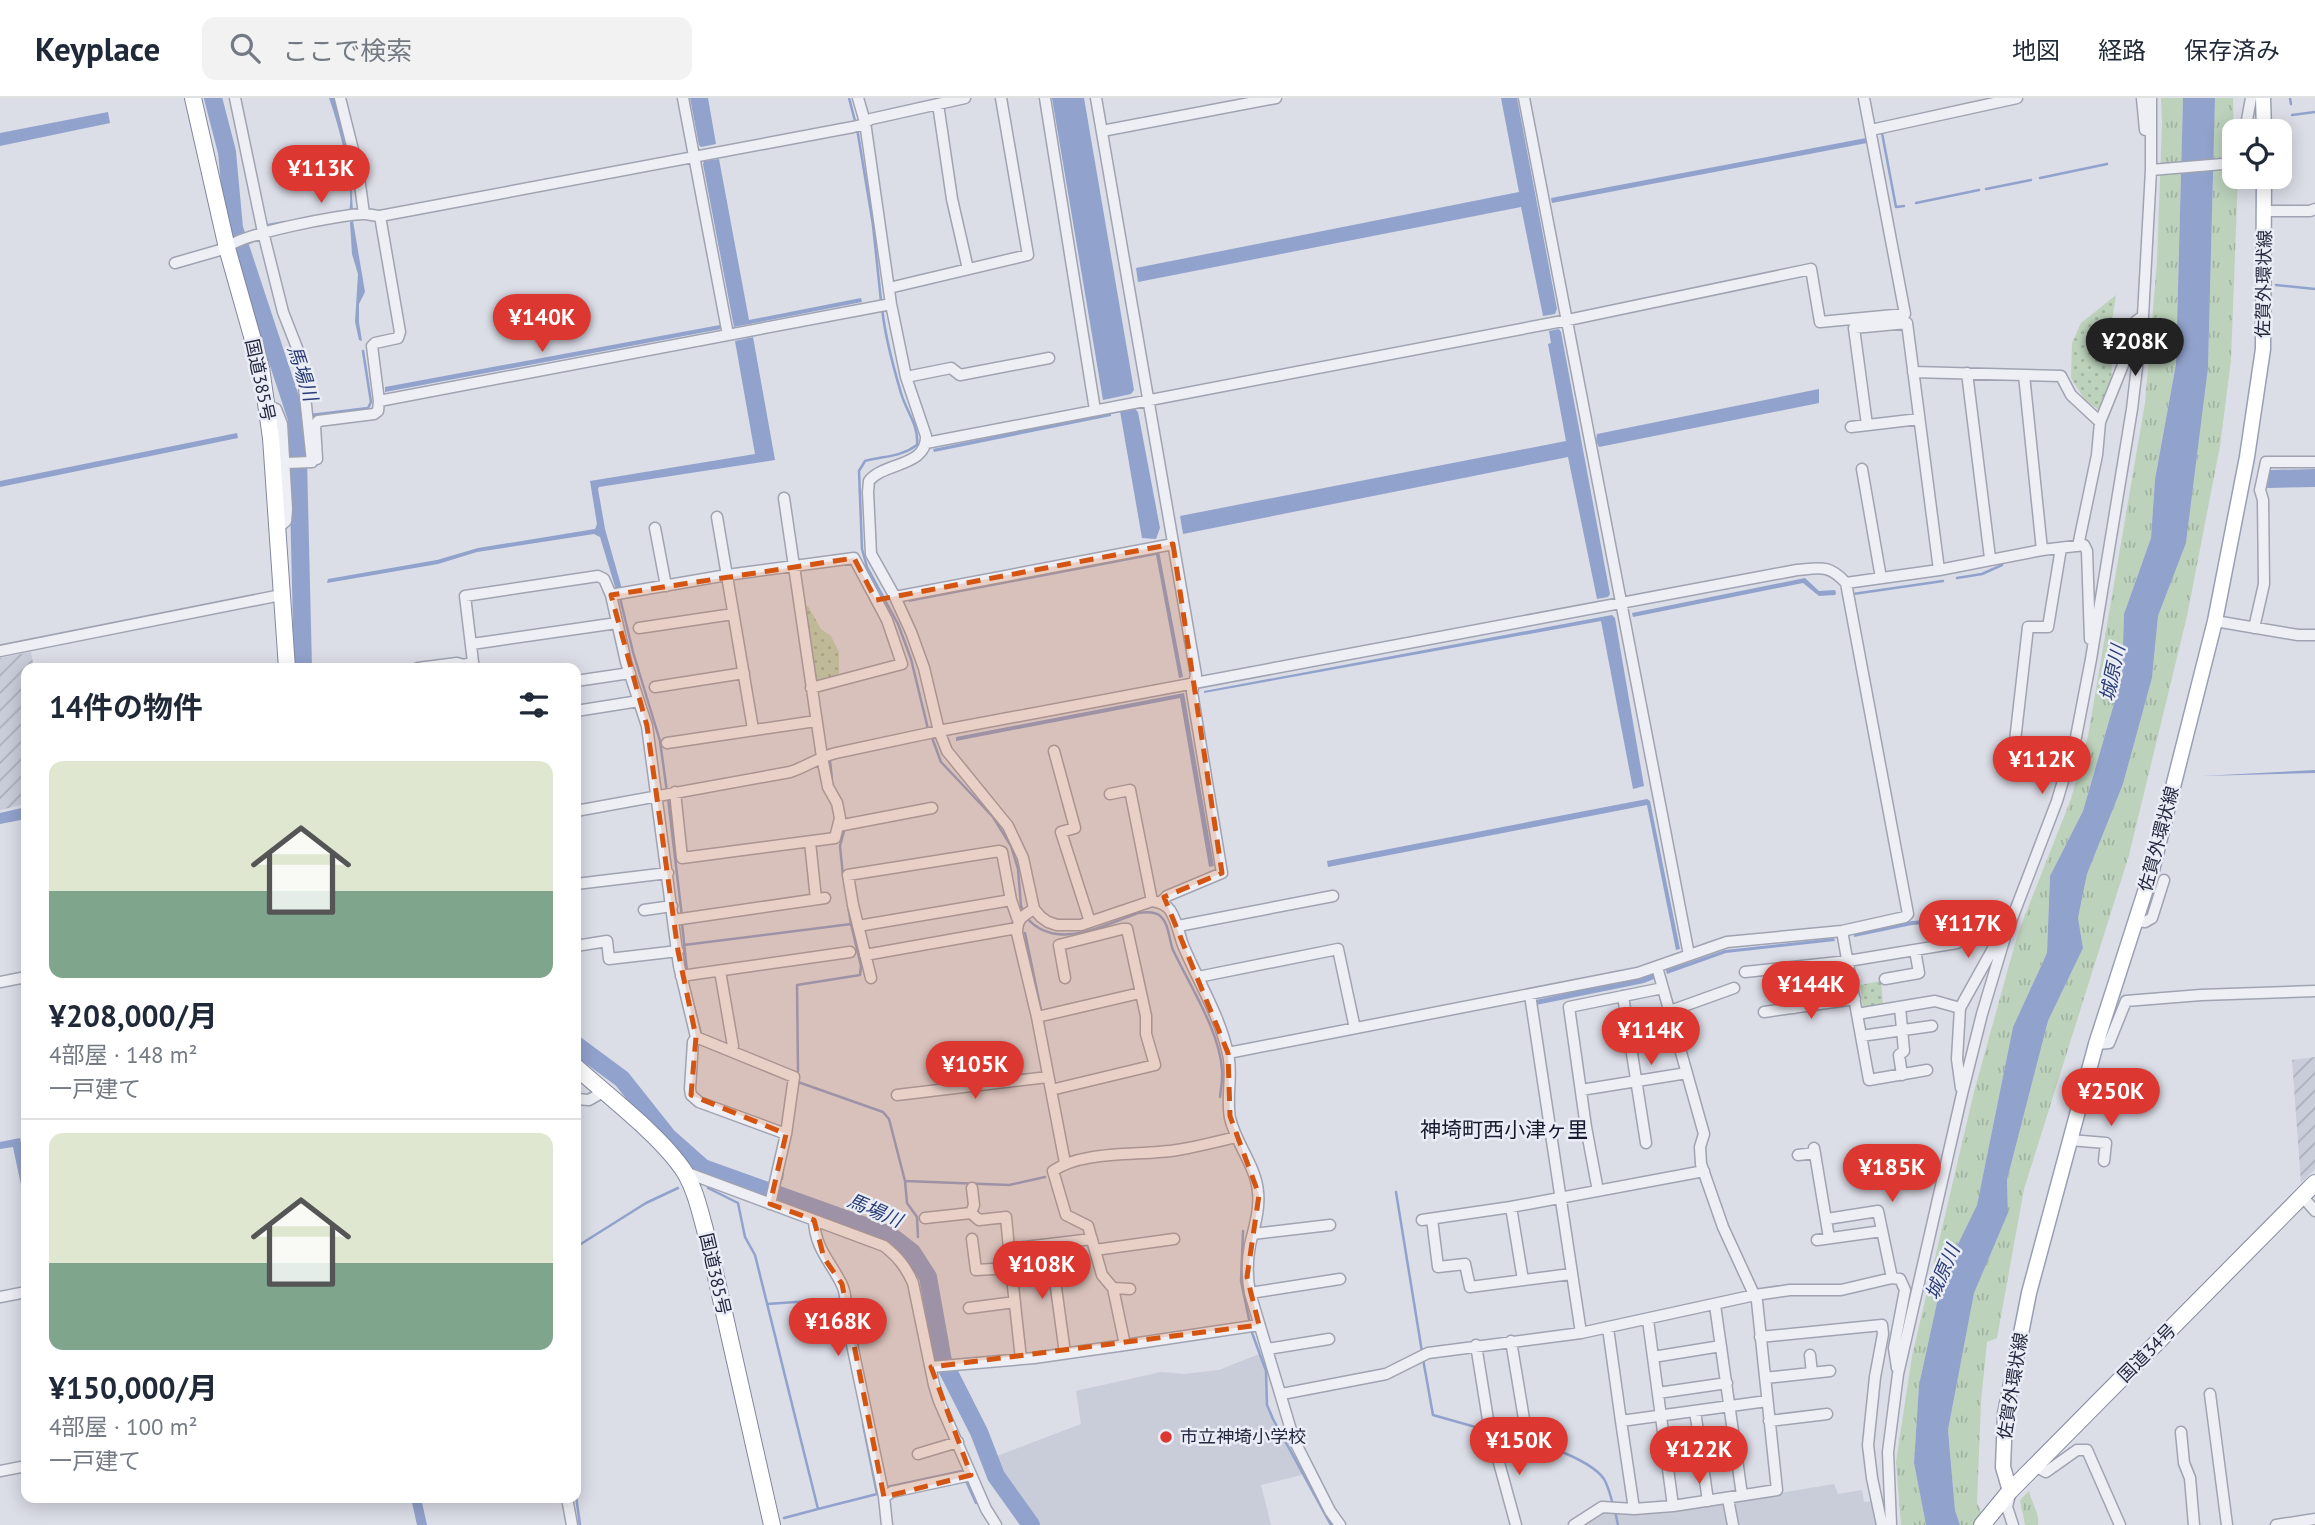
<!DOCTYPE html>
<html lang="ja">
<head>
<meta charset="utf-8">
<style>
  :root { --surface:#fff; --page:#f2f2f3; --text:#1f2937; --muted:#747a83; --line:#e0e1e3; --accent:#dc3730 }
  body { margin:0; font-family:"PT Sans","Noto Sans JP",sans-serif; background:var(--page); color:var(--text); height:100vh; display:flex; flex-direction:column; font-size:26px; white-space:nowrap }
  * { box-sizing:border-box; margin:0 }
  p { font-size:23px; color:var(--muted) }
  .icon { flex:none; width:38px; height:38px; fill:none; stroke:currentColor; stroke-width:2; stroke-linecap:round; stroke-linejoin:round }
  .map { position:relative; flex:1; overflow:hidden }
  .panel { position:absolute; left:21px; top:565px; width:560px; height:840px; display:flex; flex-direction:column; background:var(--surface); border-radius:14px; box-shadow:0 4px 18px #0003 }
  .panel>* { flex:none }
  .fabs { position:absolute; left:2222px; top:21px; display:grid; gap:14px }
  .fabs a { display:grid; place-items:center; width:70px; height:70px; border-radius:14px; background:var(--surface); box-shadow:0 4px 18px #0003; font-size:35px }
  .price { position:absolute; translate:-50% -60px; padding:0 16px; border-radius:24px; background:var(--accent); color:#fff; font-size:23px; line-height:46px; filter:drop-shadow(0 2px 4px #0008) }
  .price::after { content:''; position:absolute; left:50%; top:42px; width:21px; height:16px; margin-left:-10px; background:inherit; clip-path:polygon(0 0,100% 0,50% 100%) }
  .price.selected { background:#222; color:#fff }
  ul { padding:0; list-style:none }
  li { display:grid; align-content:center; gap:14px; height:371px; padding:0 28px }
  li+li { border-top:2px solid var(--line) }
  li span { display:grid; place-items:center; height:217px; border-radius:14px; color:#555 }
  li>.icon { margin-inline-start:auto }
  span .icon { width:126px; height:126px; fill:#fffc; stroke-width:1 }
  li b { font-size:30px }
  h2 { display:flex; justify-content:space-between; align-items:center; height:84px; padding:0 28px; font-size:30px }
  header { display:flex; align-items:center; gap:42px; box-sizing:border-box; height:98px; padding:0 35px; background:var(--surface); border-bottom:2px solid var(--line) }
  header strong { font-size:33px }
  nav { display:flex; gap:38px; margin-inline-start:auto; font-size:24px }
  .search { width:490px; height:63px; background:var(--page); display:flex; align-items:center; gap:18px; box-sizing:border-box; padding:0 24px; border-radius:14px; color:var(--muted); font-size:26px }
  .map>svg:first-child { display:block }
  .built { fill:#c9ccd9 }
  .industrial { fill:url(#industrial-furrows) }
  .grass { fill:url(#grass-tufts) }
  .park { fill:url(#park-dots) }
  .water { fill:#91a2cc }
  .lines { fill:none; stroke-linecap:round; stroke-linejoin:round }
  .stream { stroke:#91a2cc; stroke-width:2.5 }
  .river { stroke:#91a2cc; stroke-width:18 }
  .minor-casing { stroke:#a0a3b1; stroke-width:13 }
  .major-casing { stroke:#999fb4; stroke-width:17 }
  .highway-casing { stroke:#81879f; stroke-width:18 }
  .minor { stroke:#eeeff5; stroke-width:10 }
  .major { stroke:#fff; stroke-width:14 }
  .highway { stroke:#fff; stroke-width:16 }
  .marked { fill:#d45411; fill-opacity:0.2; stroke:#d45411; stroke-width:5; stroke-dasharray:14 9; stroke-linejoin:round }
  .poi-dot { fill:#dc3730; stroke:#eaedf5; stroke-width:2.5 }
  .labels { text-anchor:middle; stroke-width:5; stroke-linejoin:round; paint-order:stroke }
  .street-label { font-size:18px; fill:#24283f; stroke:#eaedf5 }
  .poi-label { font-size:18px; fill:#24283f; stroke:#eaedf5; text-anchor:start }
  .water-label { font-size:19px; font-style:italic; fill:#2a3d76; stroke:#eaedf5 }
  .quarter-label { font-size:21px; fill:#161a2f; stroke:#eaedf5 }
</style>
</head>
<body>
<header>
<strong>Keyplace</strong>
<div class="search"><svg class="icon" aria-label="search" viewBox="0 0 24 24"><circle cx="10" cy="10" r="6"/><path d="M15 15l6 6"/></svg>ここで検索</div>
<nav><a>地図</a><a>経路</a><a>保存済み</a></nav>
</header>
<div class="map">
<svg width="2315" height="1427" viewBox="0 0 2315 1427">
  <defs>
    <pattern id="industrial-furrows" width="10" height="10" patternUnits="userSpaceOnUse" patternTransform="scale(1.75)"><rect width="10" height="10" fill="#c9ccd9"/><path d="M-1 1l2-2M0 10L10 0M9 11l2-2" fill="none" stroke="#acafbb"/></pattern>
    <pattern id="grass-tufts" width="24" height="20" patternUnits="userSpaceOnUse" patternTransform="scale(1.75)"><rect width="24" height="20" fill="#bcd2bb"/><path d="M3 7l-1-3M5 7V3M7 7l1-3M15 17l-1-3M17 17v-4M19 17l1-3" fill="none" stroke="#a1b4a2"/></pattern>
    <pattern id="park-dots" width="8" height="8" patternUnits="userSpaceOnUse" patternTransform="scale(1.75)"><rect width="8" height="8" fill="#bcd2bb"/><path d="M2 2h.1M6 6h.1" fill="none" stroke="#a1b4a2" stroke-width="1.8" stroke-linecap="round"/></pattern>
  </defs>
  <rect width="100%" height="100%" fill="#dbdde7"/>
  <!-- built -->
  <path class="built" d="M1259 1256 1266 1277V1309L1305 1376 1261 1387 1271 1427H1034L998 1376 992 1360 1081 1326 1076 1293 1161 1274 1184 1276 1219 1272Z
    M1834 1386 1838 1396 1862 1392 1864 1404 1873 1403 1878 1427H1583L1605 1413 1780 1395Z"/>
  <!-- industrial -->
  <path class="industrial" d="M31 554 34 570H26V706L0 712V560Z
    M2315 959V1071L2301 1085 2292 962Z"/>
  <!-- grass -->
  <path class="grass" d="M2161 0H2183L2176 266 2155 380 2151 440 2124 516 2122 578 2083 713 2050 778 2047 855 2013 929 1977 1107 1943 1177 1919 1287 1914 1365 1926 1427H1901L1896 1364 1912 1258 1974 994 2018 835 2071 701 2088 638 2145 305 2157 164 2162 25Z
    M2215 0H2233L2235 79H2238L2231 262 2220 348 2187 518 2129 757 2024 1091 1997 1240 1987 1244 1981 1303 1977 1405 1987 1427H1960L1955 1412 1948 1332 1974 1194 2008 1115 2007 1082 2048 923 2083 850 2078 820 2087 776 2123 686 2152 580 2158 518 2186 445 2208 270Z
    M2029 1393C2031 1404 2040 1416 2038 1427H2025L2020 1402Z"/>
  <!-- park -->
  <path class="park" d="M2116 197 2108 249 2113 252 2111 282 2099 312 2085 302 2071 280 2072 245 2081 225Z
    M808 508 821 531 831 538 839 554V580L815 587 803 509Z
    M1881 883 1883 907 1863 911 1860 887Z"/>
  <!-- water -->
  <path class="water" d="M329 0H335L350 70 353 113 349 114C355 86 339 28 329 0Z
    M690 0H708L716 46 701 49 699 47Z
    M1052 0H1084L1134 292 1131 296 1103 302Z
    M1501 0H1517L1557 211 1555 216 1543 218 1521 109 1138 184 1136 170 1519 94Z
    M2183 0H2215L2208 270 2186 445 2158 518 2152 580 2123 686 2087 776 2078 820 2083 850 2048 923 2007 1082 2008 1115 1974 1195 1948 1332 1955 1412 1960 1427H1926L1914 1365 1919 1287 1943 1177 1977 1107 2013 929 2047 855 2050 778 2083 713 2122 578 2124 516 2151 440 2155 381 2176 266Z
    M108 14 110 25 0 48V35Z
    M1866 40 1867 45 1552 105 1551 100Z
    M719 61 749 222 861 200 862 204 734 229 703 66 704 63Z
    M353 123 365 194 359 206V224L362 243 359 242 355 224 358 176 352 156 350 124Z
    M720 227 721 231 385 294V289Z
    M1559 231 1561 234 1610 496 1608 499 1597 501 1568 359 1183 436 1180 418 1566 343 1548 246 1551 245 1549 233Z
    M753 239 775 362 599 389 598 391 605 431 622 491 616 492 600 439 594 436 477 454 438 466 327 485 328 481 437 462 478 450 595 431 597 426 590 383 755 356 735 243Z
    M1819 291V305L1599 349 1596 343 1597 336Z
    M1135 311 1138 314 1160 430 1156 441 1142 440 1120 313Z
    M1111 314V318L934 354 933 351Z
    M237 335 238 340 0 389V383Z
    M2315 371V389L2267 390 2270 372Z
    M1159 453 1183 579 1179 580 1156 457 909 504 908 501Z
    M1805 480 1819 493 1835 492 1836 495 1835 497 1819 498 1803 485 1633 519 1632 515Z
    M1612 517 1615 520 1644 688 1633 691 1601 523 1204 595V593Z
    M1184 595 1214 768 1209 769 1180 600 956 643V639Z
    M2315 672V675L2202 678Z
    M1647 701 1650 703 1680 851 1676 852 1647 707 1328 769 1327 763Z
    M26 709V721L0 726V715Z
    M1987 817 1986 822 1912 827 1854 839V836L1912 823Z
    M1834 840 1835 843 1726 855 1667 876 1666 872 1725 852Z
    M1653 876 1654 881 1644 885 1536 907V902Z
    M20 1040 26 1071V1111L13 1049 0 1051V1044Z
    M411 1400H421L427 1427H417Z"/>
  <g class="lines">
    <!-- stream -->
    <path class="stream" d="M849 0 855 23
      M2290 0 2291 6
      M2292 17 2315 14
      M857 30 873 127 881 203
      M1882 35 1896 109 1904 108
      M2040 80 2107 66
      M1986 91 2031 82
      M1916 105 1979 92
      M268 127 285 124
      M2276 187 2315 191
      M882 210C885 239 893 268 901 295 906 313 919 327 917 347 901 359 884 358 865 363L859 373 862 451 867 469 898 526 911 561 928 631
      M311 314V317L368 310 371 304 363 253
      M1957 480 1982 476 2002 467
      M1853 496 1943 483
      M620 500 633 554 660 643 667 694
      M931 637 941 664 993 719 1011 748 1018 771 1021 808 1024 814
      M830 663 832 681
      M668 700 682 819
      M843 778 840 748 844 733
      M1027 820C1056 854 1105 827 1138 815 1145 814 1153 813 1159 817 1169 824 1169 842 1173 852 1189 886 1220 934 1222 972 1223 980 1221 990 1220 999
      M682 825 687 874
      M1025 835 1041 912
      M684 847 851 826 848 808
      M694 908 701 936
      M798 973 797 887 860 877 861 868 851 826
      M798 986V984L883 1014 889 1021 905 1083 907 1105 917 1119 918 1139
      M782 1081 783 1070
      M905 1083 1009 1087 1045 1079
      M708 1090 738 1105 745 1139 755 1157 818 1411 877 1396 863 1326
      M1396 1094 1422 1254
      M1243 1133 1241 1183 1250 1226
      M576 1149 646 1105 678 1090
      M767 1206 839 1201 840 1210
      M1251 1232 1266 1273 1267 1307 1273 1321 1331 1427
      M1423 1261 1433 1317 1486 1332
      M1496 1334C1522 1338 1589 1359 1604 1381 1608 1388 1611 1399 1613 1407
      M967 1385 976 1405
      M887 1389 962 1373
      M576 1398 580 1427
      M1615 1413 1618 1427
      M784 1420 818 1411"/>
    <!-- river -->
    <path class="river" d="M213 0 227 54 234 130 297 321 303 570
      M576 947 622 981 668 1039 703 1070 890 1137 912 1154 928 1179 943 1263 979 1334 996 1378 1031 1427"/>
    <!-- minor casing -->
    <g class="minor-casing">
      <path id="minor" d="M235 0 263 134 283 214 301 260 312 364
        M340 0 358 72 364 116
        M683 0 728 237
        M858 0 865 24 891 206 906 279 926 338C927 369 884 364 869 383L868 394 871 456 895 499 911 534 924 570 939 633 947 653 1008 728 1023 760 1034 811 1041 819 1048 824 1057 827H1081L1152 803C1159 804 1166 807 1170 812 1177 823 1179 836 1183 847 1198 883 1220 918 1228 956 1233 977 1226 998 1230 1020 1236 1046 1256 1068 1258 1094 1260 1111 1254 1130 1250 1147 1247 1163 1247 1179 1250 1195L1294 1342 1330 1413 1340 1427
        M1045 0 1095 312
        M1096 0 1196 577 1192 594 1222 775 1167 798 1160 805
        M1524 0 1689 857
        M2142 0 2145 32
        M938 6 952 101 968 171
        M1871 32 2017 0
        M1102 33 1276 0
        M2245 33 2251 0
        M2151 72 2235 65
        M2265 113H2310L2315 111
        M380 118 400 234 398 240 375 245 372 248 379 303 891 206
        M175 165 227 150C239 136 343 116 364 116 369 116 375 118 380 118L853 29 861 27 871 21 965 0
        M889 190 1028 157 1001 0
        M1913 274 2024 277 2042 452
        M1967 275 1990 460
        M2024 277 2061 278 2071 297 2100 324 2097 357 2078 448
        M906 279 951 270 960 277 1049 260
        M267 308 276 311 282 326 287 411 286 423 277 431
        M2100 324 2123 267 2135 224 2143 218
        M1867 327 1854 230 1907 225 1939 472
        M1851 329 1919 321
        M926 345 1568 222 1811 171 1820 224 1905 216 1864 0
        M317 361 315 328 318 323 374 316 378 313 379 303
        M285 365 312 364
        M1862 371 1881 480
        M717 419 753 631
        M655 430 666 488
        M1846 485 1939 472 2042 452 2084 447 2087 453 2090 541
        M611 497 727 477 854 460 887 522 902 566 811 590
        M895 499 1173 446
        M2215 523 2298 537H2315
        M639 530 733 516
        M2254 530 2264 486 2263 402 2260 392 2266 364H2315
        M472 546 617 525
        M0 553 281 497
        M418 570 457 565 464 567
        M465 570 464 567 473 564 465 498 598 478 604 481 611 497 626 564 647 628 679 868 696 939 693 944 690 991 691 997 699 1004 786 1036
        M576 583 630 575
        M655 589 744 575
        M576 613 639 603
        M2015 643 2028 529H2048L2061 450
        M667 645 816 623
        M1054 653 1075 730 1061 734 1090 824
        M675 694 682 760 835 740 840 720 837 705 828 689 822 659 784 400
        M1110 696 1130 692 1152 803
        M576 713 790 674C806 669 819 659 836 655L939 633 1797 472C1820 470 1829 466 1846 485L1908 816 1905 819 1842 833 1727 844 1638 875 1228 955
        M838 728 932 710
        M810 744 816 801
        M576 786 668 775
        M1034 811C1023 818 1017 820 1017 835L1037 919 1065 1065
        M644 812 672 808
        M674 822 825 800
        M2136 823 2145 824 2152 820 2164 782
        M858 828 1011 802
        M1178 828 1333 798
        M1842 833 1857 916 1935 903 1960 910
        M576 848 607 843 609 861 678 853
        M865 857 1017 830
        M1791 870 1794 910
        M720 873 733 948 731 953
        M1745 874 1848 863 1957 845
        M681 878 850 854
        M1198 879 1338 851 1354 926
        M871 880 853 807 848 777 999 753 1002 754 1011 802 1018 822
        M1885 881 1919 875 1915 852
        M0 884 26 879
        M1530 897 1581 1235
        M1623 898 1646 1045
        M1900 909 1904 953 1899 957 1902 977
        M1670 913 1734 890
        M1764 914 1855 901
        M1857 916 1869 982 1927 972
        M1037 919 1140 895
        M1861 938 1932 928
        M696 939 794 979 786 1036 770 1106
        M2096 946 2109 945 2126 903 2201 897 2315 893
        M1961 990 1957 961 1960 910 1995 847 2005 839
        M1051 992 1155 967 1146 936V918L1127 831H1122L1059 847 1065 880
        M1581 992 1687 975
        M897 997 1048 979
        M576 1001 589 1002 603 994
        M1236 1039C1216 1044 1196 1049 1177 1052 1141 1058 1082 1052 1053 1073L1066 1117 1088 1128 1102 1177 1113 1190 1125 1247 1259 1227
        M2070 1042 2106 1045 2104 1063
        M1814 1050 1829 1140
        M1798 1057 1815 1055
        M685 1074 884 1148C898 1159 906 1169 913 1185L934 1287 939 1303 986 1411 996 1427
        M1598 1093 1586 1029 1569 909 1663 890
        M2302 1098 2315 1113
        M1511 1109 1523 1182
        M971 1115 974 1107 972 1090
        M925 1120 971 1115 979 1122 1006 1119 1009 1151 1092 1141
        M1432 1121 1438 1169 1465 1166 1470 1189 1571 1176
        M1827 1121 1878 1113 1892 1180
        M814 1122C815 1150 830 1163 841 1185 846 1194 846 1204 845 1213L884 1399 887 1427
        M1422 1122 1511 1109 1704 1073
        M1253 1136 1330 1127
        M972 1141 976 1172 1011 1170 1021 1261
        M1817 1142 1882 1133
        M1050 1146 1065 1255
        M1095 1152 1174 1141
        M1113 1190 1130 1191
        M1250 1195 1340 1181
        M0 1199 26 1194
        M1715 1207 1742 1397
        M969 1210 1015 1204
        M1648 1222 1673 1408
        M1608 1230 1621 1323 1767 1303
        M1760 1239 1882 1227 1883 1236 1875 1279 1868 1347 1872 1380 1882 1427
        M1511 1243 1524 1321 1528 1333
        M1476 1247 1489 1328 1516 1427
        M1268 1251 1329 1241
        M1810 1257 1812 1275
        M1653 1259 1721 1248
        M931 1269 1034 1260 1125 1247
        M1765 1280 1830 1273
        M1658 1295 1727 1285
        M1282 1296 1386 1276 1428 1255 1581 1235 1755 1197 1790 1192H1841L1892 1180 1900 1181 1905 1192 1894 1250 1897 1270
        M2210 1296 2227 1427
        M1695 1313 1708 1403
        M1621 1323 1634 1411
        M1769 1323 1827 1316
        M2181 1334 2184 1365 2190 1380 2194 1427
        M918 1356 958 1344
        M2035 1368 2046 1374 2077 1352H2087L2120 1427
        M0 1373 26 1368
        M2010 1396 2007 1409 2013 1427
        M884 1399 892 1394 971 1377
        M567 1400 572 1427
        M1728 1401 1733 1427
        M1574 1427 1602 1409 1634 1411 1673 1408 1777 1392 1757 1203 1723 1129 1701 1066 1700 1049 1704 1036 1657 869
        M1891 1427 1888 1354 1898 1276 1962 996 1982 916 2005 839 2057 703 2076 639 2091 561 2132 311 2143 218 2151 72V0
        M2276 1427 2315 1421"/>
    </g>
    <!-- major casing -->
    <g class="major-casing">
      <path id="major" d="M2263 0 2264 33
        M2010 1393 2003 1369 2005 1316 2029 1195 2096 946 2152 772 2215 523 2247 359 2263 251 2264 79"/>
    </g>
    <!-- highway casing -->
    <g class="highway-casing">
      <path id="highway" d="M193 0 227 150 261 270 271 340 287 570
        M576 969C608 998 661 1038 684 1073 696 1092 701 1118 707 1139L772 1427
        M1982 1427 2010 1393 2315 1085"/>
    </g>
    <!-- minor -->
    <use href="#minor" class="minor"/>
    <!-- major -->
    <use href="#major" class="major"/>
    <!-- highway -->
    <use href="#highway" class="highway"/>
  </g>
  <!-- marked area -->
  <path class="marked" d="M1173 446 1222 775 1164 799 1228 955 1230 1018 1259 1097 1247 1179 1259 1227 931 1269 971 1377 884 1399 842 1186 824 1160 814 1122 770 1106 786 1036 691 997 696 939 678 853 647 628 611 497 854 460 876 502Z"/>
  <!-- markers -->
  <circle class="poi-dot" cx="1166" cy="1339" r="7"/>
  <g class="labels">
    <!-- street labels -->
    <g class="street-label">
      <text transform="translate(2264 186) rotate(-89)" y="6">佐賀外環状線</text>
      <text transform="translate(260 282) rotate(78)" y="6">国道385号</text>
      <text transform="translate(2159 741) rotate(-75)" y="6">佐賀外環状線</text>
      <text transform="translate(715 1176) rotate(77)" y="6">国道385号</text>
      <text transform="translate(2147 1255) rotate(-45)" y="6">国道34号</text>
      <text transform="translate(2013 1288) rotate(-81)" y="6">佐賀外環状線</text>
    </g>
    <!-- poi labels -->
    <g class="poi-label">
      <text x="1180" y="1345">市立神埼小学校</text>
    </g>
    <!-- water labels -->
    <g class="water-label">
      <text transform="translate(303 275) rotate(72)" y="7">馬場川</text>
      <text transform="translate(2112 575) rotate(-78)" y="7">城原川</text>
      <text transform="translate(875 1112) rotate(23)" y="7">馬場川</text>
      <text transform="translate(1942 1174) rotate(-67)" y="7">城原川</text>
    </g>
    <!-- quarter labels -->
    <g class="quarter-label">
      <text x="1504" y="1039">神埼町西小津ヶ里</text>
    </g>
  </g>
</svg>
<div class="fabs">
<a><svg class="icon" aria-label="locate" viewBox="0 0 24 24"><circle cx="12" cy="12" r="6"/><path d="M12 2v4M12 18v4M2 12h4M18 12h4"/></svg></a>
</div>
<b class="price" style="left:321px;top:107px">¥113K</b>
<b class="price" style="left:542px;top:256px">¥140K</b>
<b class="price selected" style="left:2135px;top:280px">¥208K</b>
<b class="price" style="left:2042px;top:698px">¥112K</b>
<b class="price" style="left:1968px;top:862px">¥117K</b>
<b class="price" style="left:1811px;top:923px">¥144K</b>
<b class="price" style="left:1651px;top:969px">¥114K</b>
<b class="price" style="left:975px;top:1003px">¥105K</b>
<b class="price" style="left:2111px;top:1030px">¥250K</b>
<b class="price" style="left:1892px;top:1106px">¥185K</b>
<b class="price" style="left:1042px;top:1203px">¥108K</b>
<b class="price" style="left:838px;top:1260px">¥168K</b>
<b class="price" style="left:1519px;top:1379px">¥150K</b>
<b class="price" style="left:1699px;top:1388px">¥122K</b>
<section class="panel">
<h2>14件の物件<svg class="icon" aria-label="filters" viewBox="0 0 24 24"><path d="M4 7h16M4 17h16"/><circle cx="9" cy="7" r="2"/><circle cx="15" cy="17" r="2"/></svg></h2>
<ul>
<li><span style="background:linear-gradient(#dfe7d0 60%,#7fa58c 0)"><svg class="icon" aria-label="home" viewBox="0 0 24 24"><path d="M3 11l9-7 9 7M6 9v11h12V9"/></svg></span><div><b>¥208,000/月</b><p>4部屋 · 148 m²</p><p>一戸建て</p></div></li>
<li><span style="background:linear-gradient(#dfe7d0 60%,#7fa58c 0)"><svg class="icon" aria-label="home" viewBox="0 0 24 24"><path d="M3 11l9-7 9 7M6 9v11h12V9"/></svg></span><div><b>¥150,000/月</b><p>4部屋 · 100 m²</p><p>一戸建て</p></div></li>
</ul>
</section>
</div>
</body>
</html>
